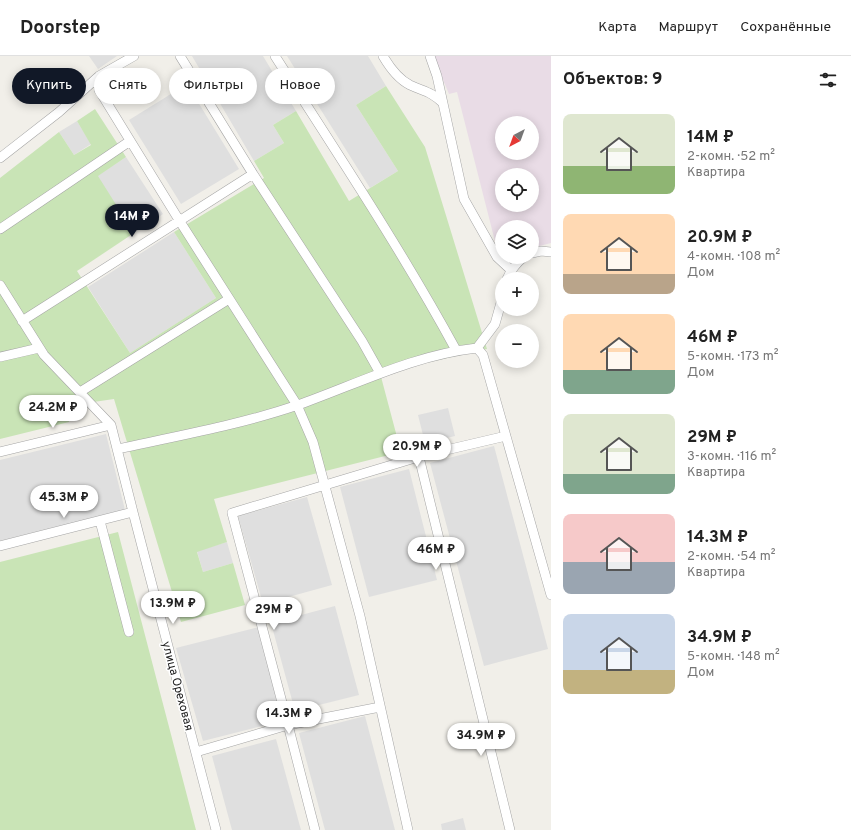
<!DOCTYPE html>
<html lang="ru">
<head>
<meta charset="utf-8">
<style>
  :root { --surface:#fff; --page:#f2f2f2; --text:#222; --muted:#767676; --line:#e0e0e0; --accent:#111827 }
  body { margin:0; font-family:Overpass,sans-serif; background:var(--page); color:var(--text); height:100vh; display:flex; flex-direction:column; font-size:15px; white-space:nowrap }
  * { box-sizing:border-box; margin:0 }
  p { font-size:13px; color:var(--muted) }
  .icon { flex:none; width:22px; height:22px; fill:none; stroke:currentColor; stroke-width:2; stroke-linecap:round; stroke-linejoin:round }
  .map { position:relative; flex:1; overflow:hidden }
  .sheet { display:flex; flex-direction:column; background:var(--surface); width:300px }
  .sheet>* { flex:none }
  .banner { position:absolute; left:12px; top:12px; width:380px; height:36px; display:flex; gap:8px }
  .needle { width:26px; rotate:221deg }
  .controls { position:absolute; left:495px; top:60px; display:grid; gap:8px }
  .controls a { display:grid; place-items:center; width:44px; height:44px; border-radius:50%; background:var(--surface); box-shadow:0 2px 10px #0003; font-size:20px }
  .price { position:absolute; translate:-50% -34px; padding:0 9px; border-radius:14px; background:#fff; color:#222; font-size:13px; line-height:26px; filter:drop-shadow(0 1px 2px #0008) }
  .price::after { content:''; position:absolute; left:50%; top:24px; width:12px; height:9px; margin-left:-6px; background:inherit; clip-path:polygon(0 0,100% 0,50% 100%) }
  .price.selected { background:var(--accent); color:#fff }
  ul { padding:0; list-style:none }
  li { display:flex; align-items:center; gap:12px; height:100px; padding:0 12px }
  li span { display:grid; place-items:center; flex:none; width:112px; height:80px; border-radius:8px; color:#555 }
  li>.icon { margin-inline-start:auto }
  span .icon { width:48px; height:48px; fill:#fffc; stroke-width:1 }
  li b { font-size:17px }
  h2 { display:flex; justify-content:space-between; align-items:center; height:48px; padding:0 12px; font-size:17px }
  .chip { padding:0 14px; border-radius:18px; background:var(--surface); box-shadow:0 2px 10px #0003; font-size:14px; line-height:36px }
  .chip.selected { background:var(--accent); color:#fff }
  header { display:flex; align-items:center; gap:24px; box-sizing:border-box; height:56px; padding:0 20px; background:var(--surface); border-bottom:1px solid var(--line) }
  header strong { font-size:19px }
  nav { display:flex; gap:22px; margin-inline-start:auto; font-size:14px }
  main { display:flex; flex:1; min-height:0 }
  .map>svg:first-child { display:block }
  .residential { fill:#dfdfdf }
  .industrial { fill:#e9dce6; fill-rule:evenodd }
  .grass { fill:#c9e4b6 }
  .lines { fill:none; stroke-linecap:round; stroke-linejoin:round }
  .minor-casing { stroke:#a5a5a5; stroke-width:10 }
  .minor { stroke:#fff; stroke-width:9 }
  .labels { text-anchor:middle; stroke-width:3; stroke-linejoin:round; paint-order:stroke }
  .street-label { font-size:12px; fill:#212121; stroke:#fff }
</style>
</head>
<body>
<header>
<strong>Doorstep</strong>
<nav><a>Карта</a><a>Маршрут</a><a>Сохранённые</a></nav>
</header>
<main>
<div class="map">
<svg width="551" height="774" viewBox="0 0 551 774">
  <rect width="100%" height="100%" fill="#f1efe9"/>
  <!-- residential -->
  <path class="residential" d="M89 0H117L98 13Z
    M192 0H263L296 55 273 69 284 87 254 105Z
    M287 0H368L386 30 356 49 398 115 370 132Z
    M187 28 239 113 181 148 129 64Z
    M77 65 91 88 74 99 59 76Z
    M126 101 163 158 134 177 97 120Z
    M174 176 216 242 130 297 88 231Z
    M448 352 455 380 425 387 418 359Z
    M106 378 125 454 0 485V404Z
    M494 390 548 593 484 610 430 407Z
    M409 413 437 524 369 541 340 431Z
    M307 441 332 529 263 548 238 460Z
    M227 486 233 507 203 516 197 495Z
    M335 550 359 639 295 655 271 567Z
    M259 571 282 665 203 685 176 592Z
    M365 660 395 774H325L299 677Z
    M276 683 301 774H232L212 700Z
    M463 762 466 774H442L441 768Z"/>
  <!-- industrial -->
  <path class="industrial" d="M433 0H551V187L532 192V171H502V200L499 201 457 36 449 38ZM502 67H532V97H502ZM502 119H532V149H502Z"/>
  <!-- grass -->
  <path class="grass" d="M386 30 425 91 487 293 380 317 401 396 214 443 227 486 197 496 203 516 233 507 245 549 181 566 114 343 66 350 69 366 0 383V122L59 76 74 99 91 89 77 65 95 53 126 101 98 120 134 177 77 215 130 297 216 242 174 176 264 122 254 105 284 87 273 69 296 55 349 145 398 115 356 49Z
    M118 476 196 774H0V506Z"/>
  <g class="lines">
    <!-- minor casing -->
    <g class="minor-casing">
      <path id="minor" d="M180 0 253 118 362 285 380 317
        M275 0C337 97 401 193 456 294
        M383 0C390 12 398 23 410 29 425 36 430 35 443 47
        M430 0 437 20 464 143 497 201 511 214
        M99 20V34L179 164 297 349 313 386 360 560 408 774
        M0 102 59 56 99 20 134 0
        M0 173 130 85
        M532 197 541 195 551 196
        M507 223C511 214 516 207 524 201
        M0 229 44 299 111 369 133 456 216 774
        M22 265 253 118
        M477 292 483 299 551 539
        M0 301 39 292
        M80 336 229 243
        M117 393C178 380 239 369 298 349 357 328 414 299 477 292L495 268 502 243
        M0 396 111 369
        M419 401 510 774
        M100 465 129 576
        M0 490 133 456
        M196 696 288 669 380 651
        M315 774 288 669 232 457 425 399 506 380"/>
    </g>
    <!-- minor -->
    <use href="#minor" class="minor"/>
  </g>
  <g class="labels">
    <!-- street labels -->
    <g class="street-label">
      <text transform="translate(178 630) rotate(75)" y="4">улица Ореховая</text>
    </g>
  </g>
</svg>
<div class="controls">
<a><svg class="needle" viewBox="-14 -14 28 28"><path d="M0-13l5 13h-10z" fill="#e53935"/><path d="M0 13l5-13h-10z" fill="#767676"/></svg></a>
<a><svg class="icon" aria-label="locate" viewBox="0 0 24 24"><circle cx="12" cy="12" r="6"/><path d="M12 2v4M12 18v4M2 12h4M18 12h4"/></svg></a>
<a><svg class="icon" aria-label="layers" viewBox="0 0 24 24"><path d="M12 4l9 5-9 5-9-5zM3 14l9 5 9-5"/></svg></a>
<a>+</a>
<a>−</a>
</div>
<b class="price selected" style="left:132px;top:182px">14M ₽</b>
<b class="price" style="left:53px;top:373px">24.2M ₽</b>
<b class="price" style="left:417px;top:412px">20.9M ₽</b>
<b class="price" style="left:64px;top:463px">45.3M ₽</b>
<b class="price" style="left:436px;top:515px">46M ₽</b>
<b class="price" style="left:173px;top:569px">13.9M ₽</b>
<b class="price" style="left:274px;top:575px">29M ₽</b>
<b class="price" style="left:289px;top:679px">14.3M ₽</b>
<b class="price" style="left:481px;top:701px">34.9M ₽</b>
<div class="banner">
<a class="chip selected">Купить</a>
<a class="chip">Снять</a>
<a class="chip">Фильтры</a>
<a class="chip">Новое</a>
</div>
</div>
<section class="sheet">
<h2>Объектов: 9<svg class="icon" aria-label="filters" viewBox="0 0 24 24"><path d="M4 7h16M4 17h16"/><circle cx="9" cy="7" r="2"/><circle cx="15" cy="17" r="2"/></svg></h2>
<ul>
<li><span style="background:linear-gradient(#dfe7d0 65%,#8fb573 0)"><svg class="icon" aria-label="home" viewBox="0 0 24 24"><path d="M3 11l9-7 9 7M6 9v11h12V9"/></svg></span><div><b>14M ₽</b><p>2-комн. · 52 m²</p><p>Квартира</p></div></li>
<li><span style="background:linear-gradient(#ffd9b3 75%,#b9a48a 0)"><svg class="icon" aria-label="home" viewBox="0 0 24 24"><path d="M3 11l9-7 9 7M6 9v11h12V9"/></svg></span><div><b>20.9M ₽</b><p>4-комн. · 108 m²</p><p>Дом</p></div></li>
<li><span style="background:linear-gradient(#ffd9b3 70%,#7fa58c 0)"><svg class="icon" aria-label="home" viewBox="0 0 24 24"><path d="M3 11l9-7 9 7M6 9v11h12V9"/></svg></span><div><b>46M ₽</b><p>5-комн. · 173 m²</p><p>Дом</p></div></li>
<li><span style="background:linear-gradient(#dfe7d0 75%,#7fa58c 0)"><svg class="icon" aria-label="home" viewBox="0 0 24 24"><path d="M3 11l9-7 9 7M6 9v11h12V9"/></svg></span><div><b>29M ₽</b><p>3-комн. · 116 m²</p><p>Квартира</p></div></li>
<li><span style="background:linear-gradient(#f6c9c9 60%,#9aa5b1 0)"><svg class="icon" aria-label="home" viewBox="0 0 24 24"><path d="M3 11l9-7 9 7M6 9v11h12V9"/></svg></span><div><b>14.3M ₽</b><p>2-комн. · 54 m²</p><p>Квартира</p></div></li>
<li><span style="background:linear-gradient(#c9d6e8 70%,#c2b280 0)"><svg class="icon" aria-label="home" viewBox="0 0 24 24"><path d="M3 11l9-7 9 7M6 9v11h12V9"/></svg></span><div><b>34.9M ₽</b><p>5-комн. · 148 m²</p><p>Дом</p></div></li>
</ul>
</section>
</main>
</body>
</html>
